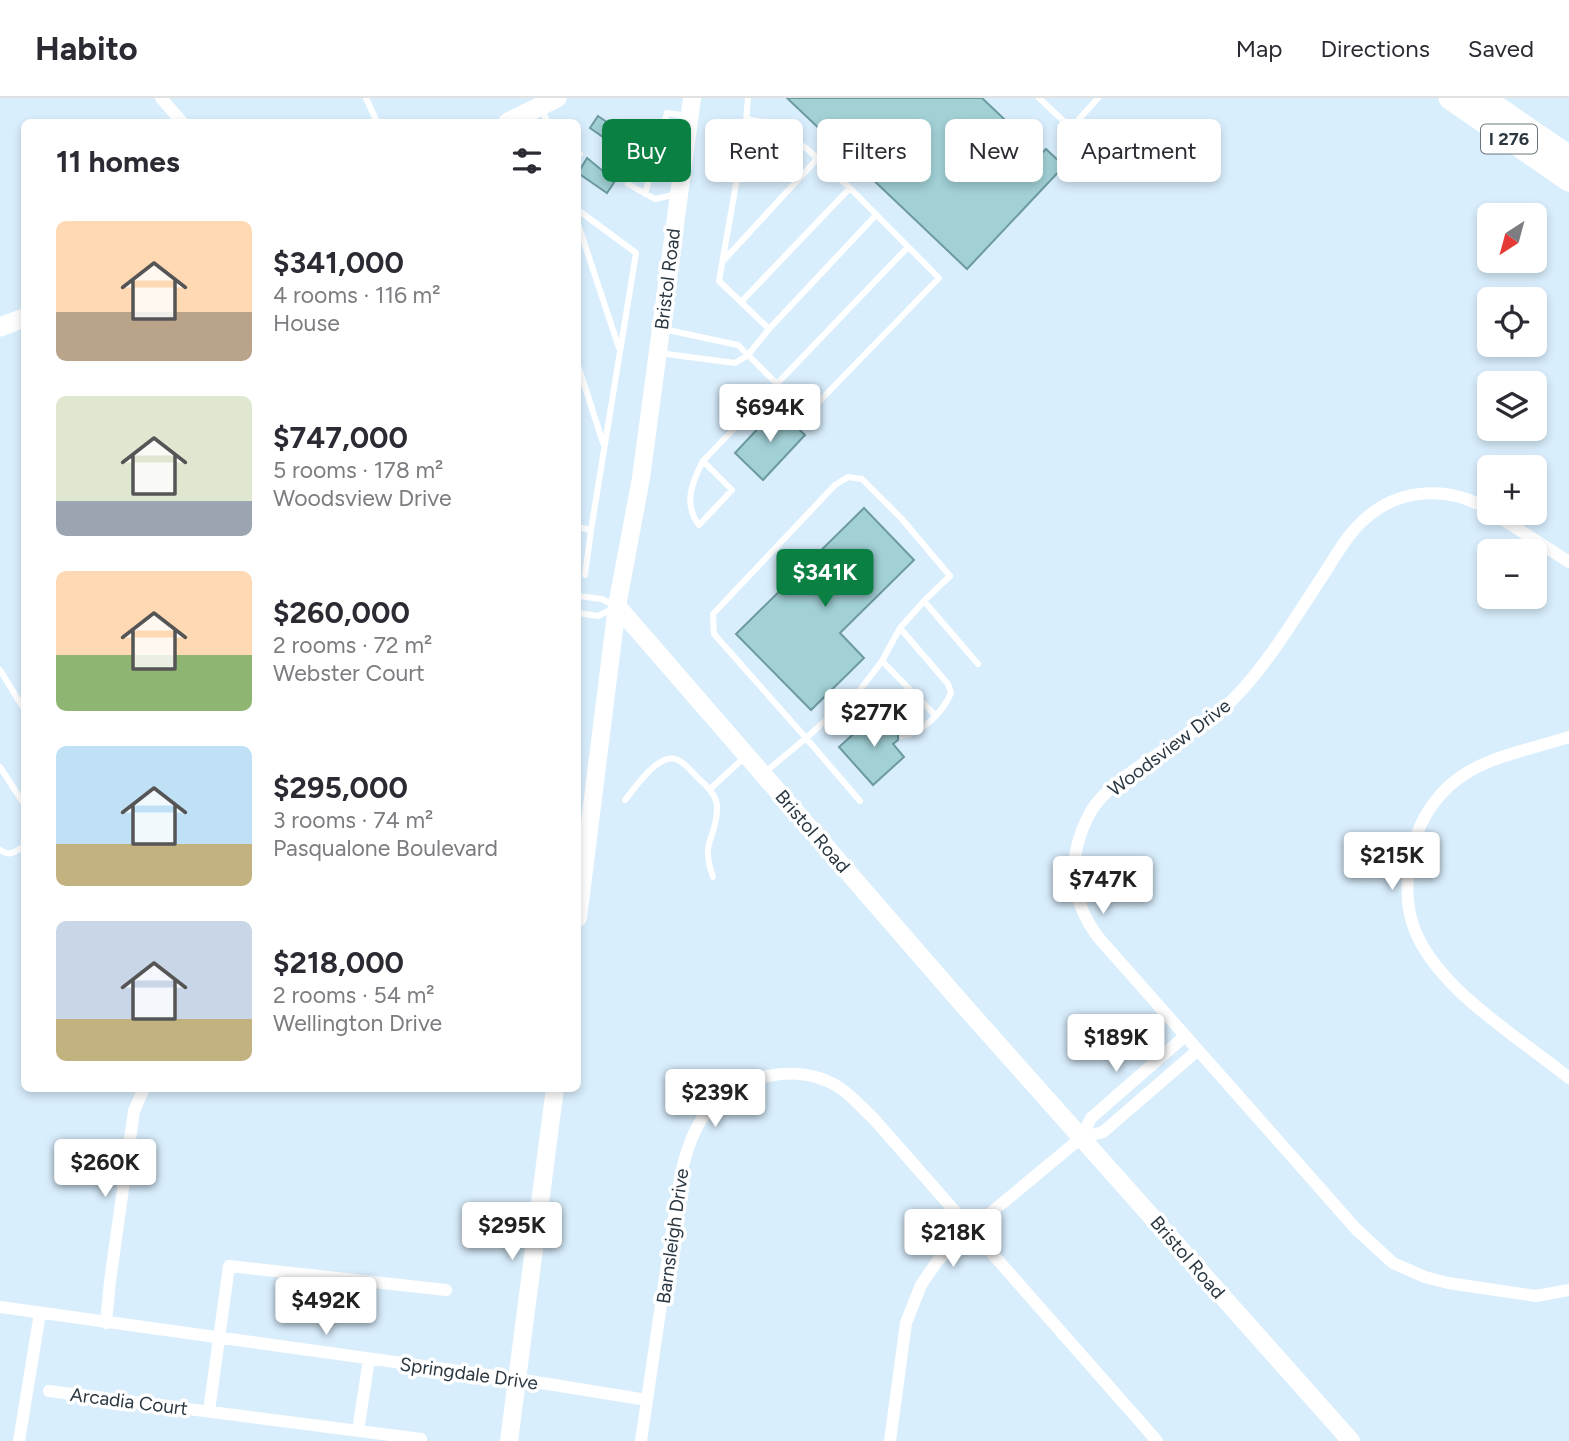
<!DOCTYPE html>
<html lang="en">
<head>
<meta charset="utf-8">
<style>
  :root { --surface:#fff; --page:#f2f2f3; --text:#2b2b33; --muted:#7c7c81; --line:#e1e1e2; --accent:#0b8043 }
  body { margin:0; font-family:Figtree,sans-serif; background:var(--page); color:var(--text); height:100vh; display:flex; flex-direction:column; font-size:26px; white-space:nowrap }
  * { box-sizing:border-box; margin:0 }
  p { font-size:23px; color:var(--muted) }
  .icon { flex:none; width:38px; height:38px; fill:none; stroke:currentColor; stroke-width:2; stroke-linecap:round; stroke-linejoin:round }
  .map { position:relative; flex:1; overflow:hidden }
  .panel { position:absolute; left:21px; top:21px; width:560px; height:973px; display:flex; flex-direction:column; background:var(--surface); border-radius:10px; box-shadow:0 4px 10px #0003 }
  .panel>* { flex:none }
  .hud { position:absolute; left:602px; top:21px; width:665px; height:63px; display:flex; gap:14px }
  .needle { width:46px; rotate:216deg }
  .fabs { position:absolute; left:1477px; top:105px; display:grid; gap:14px }
  .fabs a { display:grid; place-items:center; width:70px; height:70px; border-radius:10px; background:var(--surface); box-shadow:0 4px 10px #0003; font-size:35px }
  .price { position:absolute; translate:-50% -60px; padding:0 16px; border-radius:7px; background:#fff; color:#222; font-size:23px; line-height:46px; filter:drop-shadow(0 2px 4px #0008) }
  .price::after { content:''; position:absolute; left:50%; top:42px; width:21px; height:16px; margin-left:-10px; background:inherit; clip-path:polygon(0 0,100% 0,50% 100%) }
  .price.active { background:var(--accent); color:#fff }
  ul { padding:0; list-style:none }
  li { display:flex; align-items:center; gap:21px; height:175px; padding:0 35px }
  li span { display:grid; place-items:center; flex:none; width:196px; height:140px; border-radius:10px; color:#555 }
  li>.icon { margin-inline-start:auto }
  span .icon { width:84px; height:84px; fill:#fffc; stroke-width:1 }
  li b { font-size:30px }
  h2 { display:flex; justify-content:space-between; align-items:center; height:84px; padding:0 35px; font-size:30px }
  .chip { padding:0 24px; border-radius:10px; background:var(--surface); box-shadow:0 4px 10px #0003; font-size:24px; line-height:63px }
  .chip.active { background:var(--accent); color:#fff }
  header { display:flex; align-items:center; gap:42px; box-sizing:border-box; height:98px; padding:0 35px; background:var(--surface); border-bottom:2px solid var(--line) }
  header strong { font-size:33px }
  nav { display:flex; gap:38px; margin-inline-start:auto; font-size:24px }
  .map>svg:first-child { display:block }
  .building { fill:#a1d0d5; stroke:#6c9a9f; stroke-width:2 }
  .lines { fill:none; stroke-linecap:round; stroke-linejoin:round }
  .lane { stroke:#fff; stroke-width:6 }
  .street { stroke:#fff; stroke-width:12 }
  .secondary { stroke:#fff; stroke-width:18 }
  .primary { stroke:#fff; stroke-width:19 }
  .highway { stroke:#fff; stroke-width:23 }
  .labels { text-anchor:middle; stroke-width:7; stroke-linejoin:round; paint-order:stroke }
  .shield { fill:#fff; stroke:#6b747b; stroke-width:2 }
  .shield-label { font-size:18px; font-weight:bold; fill:#2b3842 }
  .street-label { font-size:19px; fill:#2b3842; stroke:#fff }
</style>
</head>
<body>
<header>
<strong>Habito</strong>
<nav><a>Map</a><a>Directions</a><a>Saved</a></nav>
</header>
<div class="map">
<svg width="1569" height="1343" viewBox="0 0 1569 1343">
  <rect width="100%" height="100%" fill="#d9eefd"/>
  <!-- building -->
  <path class="building" d="M787 0H982L1041 56 1046 51 1064 68 967 171Z
    M598 18 651 54 643 67 590 30Z
    M587 60 615 83 607 95 578 75Z
    M777 310 805 337 763 382 735 355Z
    M864 410 914 462 840 535 864 560 811 612 736 536Z
    M893 618 905 632 898 634V642L893 646 904 659 873 687 839 649 870 621 879 631 884 627 891 628Z"/>
  <g class="lines">
    <!-- lane -->
    <path class="lane" d="M366 0 377 24
      M1039 0 1071 30 1098 0
      M542 10 547 24
      M578 54 580 56
      M628 86 655 101 677 96
      M645 96 667 15 687 18
      M578 112 636 155 591 432
      M578 126 619 250
      M724 162 818 60
      M741 204 850 90
      M663 231 738 247 807 316 939 180 850 90 806 50 767 25 747 21
      M769 231 876 117
      M659 255 735 265 748 257 769 231 719 183 745 35 748 0
      M578 267 603 345
      M703 363 732 392 699 427C683 406 692 384 703 363L908 149
      M578 429 591 432 585 477
      M578 498 602 501 615 508
      M924 503 900 530 882 563 935 617
      M578 515 598 518 612 511
      M900 530 948 586 951 595C944 612 922 636 902 638
      M882 563 860 592 806 640 714 536 713 516 835 387 848 379 862 381 901 420 950 478 924 503 978 566
      M0 572 24 611
      M860 592 888 623
      M0 669 24 706
      M764 675 806 640 860 703
      M710 691 746 658
      M625 702C635 690 659 653 678 662 686 666 692 674 698 680 707 688 718 698 717 711 716 744 700 741 713 779
      M0 752C10 759 15 754 24 748"/>
    <!-- street -->
    <path class="street" d="M161 0 182 24
      M1489 412C1451 388 1401 389 1366 420 1348 435 1335 459 1322 479 1293 523 1262 576 1223 611 1188 643 1111 676 1090 715 1067 758 1069 800 1098 839L1356 1131 1393 1165 1425 1179 1448 1185 1536 1198 1569 1192
      M1493 415 1569 464
      M1569 639C1536 650 1499 656 1468 674 1441 690 1420 718 1413 750 1407 773 1405 800 1412 824 1431 888 1519 939 1569 980
      M1081 1040 1103 1034 1198 952
      M0 1209 517 1281 647 1302
      M106 1225 110 1183 134 1013 144 990
      M49 1293 421 1341
      M209 1313 229 1168 446 1192
      M358 1333 369 1261
      M19 1343 40 1215
      M641 1343 678 1091C688 1034 707 990 768 978 787 974 809 975 827 983 845 990 859 1007 873 1020L1157 1343
      M890 1343 906 1225 921 1187 938 1162 970 1132 1081 1040 1091 1020 1185 938"/>
    <!-- secondary -->
    <path class="secondary" d="M617 508 958 901 1351 1343
      M578 820 617 508 641 380 692 0
      M509 1343 555 990"/>
    <!-- primary -->
    <path class="primary" d="M508 24 557 0
      M0 229 24 220"/>
    <!-- highway -->
    <path class="highway" d="M1450 0 1569 82
      M1483 0 1569 59"/>
  </g>
  <g class="labels">
    <!-- shield labels -->
    <rect class="shield" x="1481" y="26.5" width="56" height="29" rx="5"/>
    <g class="shield-label">
      <text x="1509" y="47">I 276</text>
    </g>
    <!-- street labels -->
    <g class="street-label">
      <text transform="translate(667 181) rotate(-83)" y="7">Bristol Road</text>
      <text transform="translate(1169 649) rotate(-37)" y="7">Woodsview Drive</text>
      <text transform="translate(813 733) rotate(49)" y="7">Bristol Road</text>
      <text transform="translate(672 1138) rotate(-82)" y="7">Barnsleigh Drive</text>
      <text transform="translate(1188 1159) rotate(49)" y="7">Bristol Road</text>
      <text transform="translate(469 1275) rotate(8)" y="7">Springdale Drive</text>
      <text transform="translate(129 1303) rotate(7)" y="7">Arcadia Court</text>
    </g>
  </g>
</svg>
<div class="fabs">
<a><svg class="needle" viewBox="-14 -14 28 28"><path d="M0-13l5 13h-10z" fill="#e53935"/><path d="M0 13l5-13h-10z" fill="#7c7c81"/></svg></a>
<a><svg class="icon" aria-label="locate" viewBox="0 0 24 24"><circle cx="12" cy="12" r="6"/><path d="M12 2v4M12 18v4M2 12h4M18 12h4"/></svg></a>
<a><svg class="icon" aria-label="layers" viewBox="0 0 24 24"><path d="M12 4l9 5-9 5-9-5zM3 14l9 5 9-5"/></svg></a>
<a>+</a>
<a>−</a>
</div>
<b class="price" style="left:770px;top:346px">$694K</b>
<b class="price active" style="left:825px;top:511px">$341K</b>
<b class="price" style="left:874px;top:651px">$277K</b>
<b class="price" style="left:1392px;top:794px">$215K</b>
<b class="price" style="left:1103px;top:818px">$747K</b>
<b class="price" style="left:1116px;top:976px">$189K</b>
<b class="price" style="left:715px;top:1031px">$239K</b>
<b class="price" style="left:105px;top:1101px">$260K</b>
<b class="price" style="left:512px;top:1164px">$295K</b>
<b class="price" style="left:953px;top:1171px">$218K</b>
<b class="price" style="left:326px;top:1239px">$492K</b>
<div class="hud">
<a class="chip active">Buy</a>
<a class="chip">Rent</a>
<a class="chip">Filters</a>
<a class="chip">New</a>
<a class="chip">Apartment</a>
</div>
<section class="panel">
<h2>11 homes<svg class="icon" aria-label="filters" viewBox="0 0 24 24"><path d="M4 7h16M4 17h16"/><circle cx="9" cy="7" r="2"/><circle cx="15" cy="17" r="2"/></svg></h2>
<ul>
<li><span style="background:linear-gradient(#ffd9b3 65%,#b9a48a 0)"><svg class="icon" aria-label="home" viewBox="0 0 24 24"><path d="M3 11l9-7 9 7M6 9v11h12V9"/></svg></span><div><b>$341,000</b><p>4 rooms · 116 m²</p><p>House</p></div></li>
<li><span style="background:linear-gradient(#dfe7d0 75%,#9aa5b1 0)"><svg class="icon" aria-label="home" viewBox="0 0 24 24"><path d="M3 11l9-7 9 7M6 9v11h12V9"/></svg></span><div><b>$747,000</b><p>5 rooms · 178 m²</p><p>Woodsview Drive</p></div></li>
<li><span style="background:linear-gradient(#ffd9b3 60%,#8fb573 0)"><svg class="icon" aria-label="home" viewBox="0 0 24 24"><path d="M3 11l9-7 9 7M6 9v11h12V9"/></svg></span><div><b>$260,000</b><p>2 rooms · 72 m²</p><p>Webster Court</p></div></li>
<li><span style="background:linear-gradient(#bfe0f5 70%,#c2b280 0)"><svg class="icon" aria-label="home" viewBox="0 0 24 24"><path d="M3 11l9-7 9 7M6 9v11h12V9"/></svg></span><div><b>$295,000</b><p>3 rooms · 74 m²</p><p>Pasqualone Boulevard</p></div></li>
<li><span style="background:linear-gradient(#c9d6e8 70%,#c2b280 0)"><svg class="icon" aria-label="home" viewBox="0 0 24 24"><path d="M3 11l9-7 9 7M6 9v11h12V9"/></svg></span><div><b>$218,000</b><p>2 rooms · 54 m²</p><p>Wellington Drive</p></div></li>
</ul>
</section>
</div>
</body>
</html>
